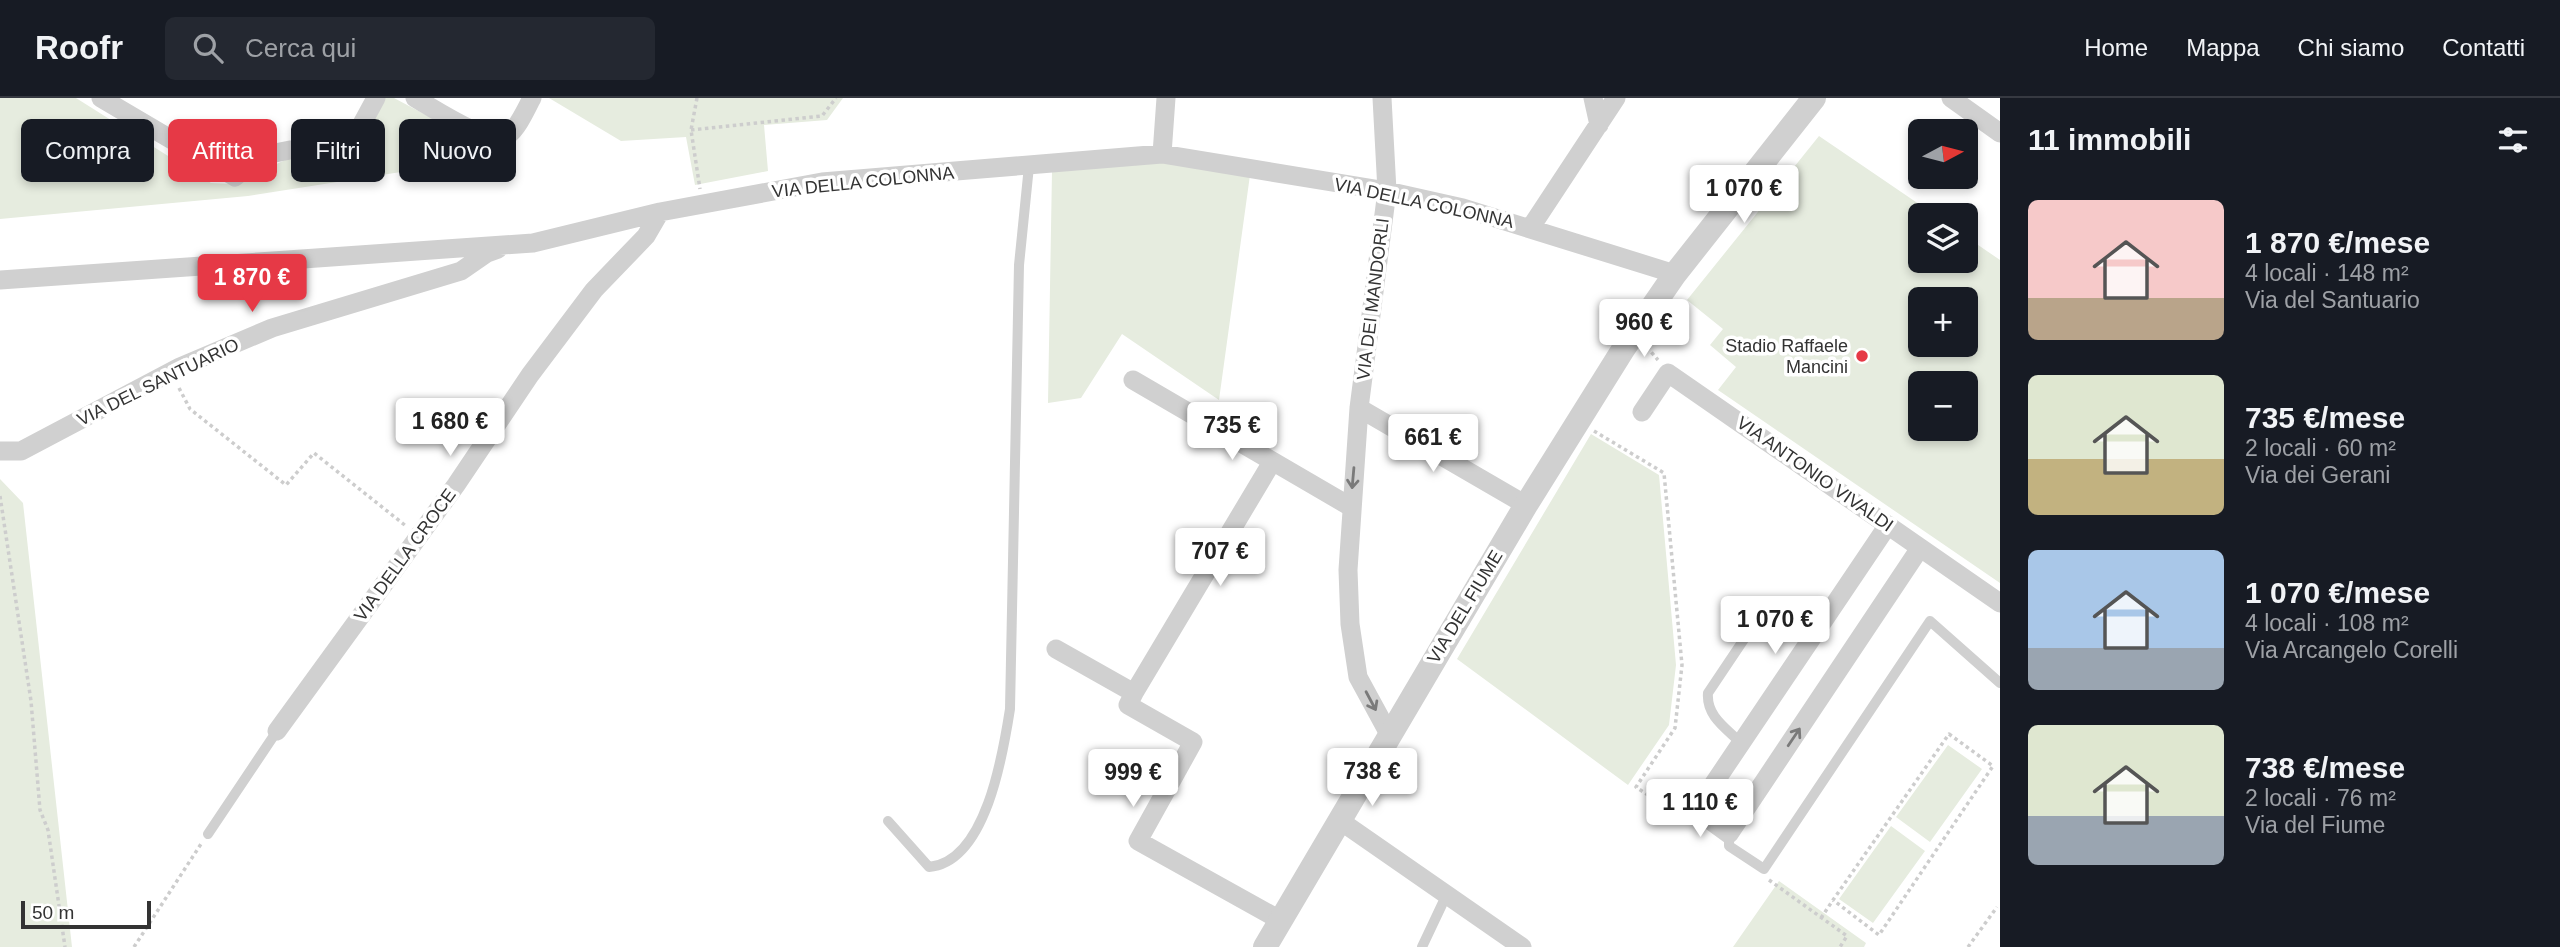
<!DOCTYPE html>
<html lang="it">
<head>
<meta charset="utf-8">
<style>
  :root { --surface:#171b24; --page:#242831; --text:#f1f3f6; --muted:#9ea1a6; --line:#363941; --accent:#e63946 }
  body { margin:0; font-family:Helvetica,sans-serif; background:var(--page); color:var(--text); height:100vh; display:flex; flex-direction:column; font-size:26px; white-space:nowrap }
  * { box-sizing:border-box; margin:0 }
  p { font-size:23px; color:var(--muted) }
  .icon { flex:none; width:38px; height:38px; fill:none; stroke:currentColor; stroke-width:2; stroke-linecap:round; stroke-linejoin:round }
  .map { position:relative; flex:1; overflow:hidden }
  .side { display:flex; flex-direction:column; background:var(--surface); width:560px }
  .side>* { flex:none }
  .banner { position:absolute; left:21px; top:21px; width:665px; height:63px; display:flex; gap:14px }
  .needle { width:46px; rotate:83deg }
  .controls { position:absolute; left:1908px; top:21px; display:grid; gap:14px }
  .controls a { display:grid; place-items:center; width:70px; height:70px; border-radius:10px; background:var(--surface); box-shadow:0 4px 10px #0003; font-size:35px }
  .scale { position:absolute; left:21px; bottom:18px; width:130px; box-sizing:border-box; padding-left:7px; border:4px solid #333; border-top:0; font-size:19px; line-height:24px; white-space:nowrap; color:#333; -webkit-text-stroke:5px #fff; paint-order:stroke }
  .price { position:absolute; translate:-50% -60px; padding:0 16px; border-radius:7px; background:#fff; color:#222; font-size:23px; line-height:46px; filter:drop-shadow(0 2px 4px #0008) }
  .price::after { content:''; position:absolute; left:50%; top:42px; width:21px; height:16px; margin-left:-10px; background:inherit; clip-path:polygon(0 0,100% 0,50% 100%) }
  .price.selected { background:var(--accent); color:#fff }
  ul { padding:0; list-style:none }
  li { display:flex; align-items:center; gap:21px; height:175px; padding:0 28px }
  li span { display:grid; place-items:center; flex:none; width:196px; height:140px; border-radius:10px; color:#555 }
  li>.icon { margin-inline-start:auto }
  span .icon { width:84px; height:84px; fill:#fffc; stroke-width:1 }
  li b { font-size:30px }
  h2 { display:flex; justify-content:space-between; align-items:center; height:84px; padding:0 28px; font-size:30px }
  .tag { padding:0 24px; border-radius:10px; background:var(--surface); box-shadow:0 4px 10px #0003; font-size:24px; line-height:63px }
  .tag.selected { background:var(--accent); color:#fff }
  header { display:flex; align-items:center; gap:42px; box-sizing:border-box; height:98px; padding:0 35px; background:var(--surface); border-bottom:2px solid var(--line) }
  header strong { font-size:33px }
  nav { display:flex; gap:38px; margin-inline-start:auto; font-size:24px }
  .search { width:490px; height:63px; background:var(--page); display:flex; align-items:center; gap:18px; box-sizing:border-box; padding:0 24px; border-radius:10px; color:var(--muted); font-size:26px }
  main { display:flex; flex:1; min-height:0 }
  .map>svg:first-child { display:block }
  .green { fill:#e6ecdf; fill-rule:evenodd }
  .lines { fill:none; stroke-linecap:round; stroke-linejoin:round }
  .path { stroke:#cdcdcd; stroke-width:3.5; stroke-dasharray:3.5 3.5; stroke-linecap:butt }
  .service { stroke:#d0d0d0; stroke-width:10 }
  .minor { stroke:#d0d0d0; stroke-width:19 }
  .tertiary { stroke:#d0d0d0; stroke-width:24 }
  .oneway { stroke:#7a7a7a }
  .poi-dot { fill:#e63946; stroke:#fff; stroke-width:2.5 }
  .labels { text-anchor:middle; stroke-width:7; stroke-linejoin:round; paint-order:stroke }
  .street-label { font-size:18px; fill:#333; stroke:#fff }
  .poi-label { font-size:18px; fill:#333; stroke:#fff; text-anchor:end }
</style>
</head>
<body>
<header>
<strong>Roofr</strong>
<div class="search"><svg class="icon" aria-label="search" viewBox="0 0 24 24"><circle cx="10" cy="10" r="6"/><path d="M15 15l6 6"/></svg>Cerca qui</div>
<nav><a>Home</a><a>Mappa</a><a>Chi siamo</a><a>Contatti</a></nav>
</header>
<main>
<div class="map">
<svg width="2000" height="849" viewBox="0 0 2000 849">
  <rect width="100%" height="100%" fill="#fff"/>
  <!-- green -->
  <path class="green" d="M0 0H76L211 85 233 86 294 58 308 62 337 48 372 0H394L503 58 248 98 0 121Z
    M549 0H843L827 22 764 27 768 73 695 87 686 39 621 43Z
    M1819 38 1935 117H1920V163H1965V138L2000 162V485L1718 292 1736 269 1710 247 1723 231 1687 202ZM1920 201H1965V247H1920ZM1920 285H1965V331H1920Z
    M1163 61 1250 77 1219 302 1122 236 1081 300 1048 305 1052 73Z
    M1591 336 1659 377 1676 567 1669 627 1628 687 1457 561Z
    M0 381 23 405 72 849H0Z
    M1948 647 1982 671 1930 744 1896 719Z
    M1891 728 1925 753 1873 825 1839 801Z
    M1779 783 1866 845 1864 849H1733Z"/>
  <g class="lines">
    <!-- path -->
    <path class="path" d="M697 0 691 32 700 91
      M691 32 822 18 836 0
      M1647 249 1658 262
      M179 290 190 311 286 387 314 355 406 428
      M1594 333 1664 375 1682 567 1675 630 1636 689 1680 719
      M0 398 31 603 40 712 48 732 65 849
      M1769 782 1847 838 1840 849
      M1821 820 1833 802 1949 636 1993 668 1879 837 1833 802
      M134 849 201 746
      M1968 849 1997 809"/>
    <!-- service -->
    <path class="service" d="M1741 645C1726 630 1706 618 1708 595L1769 504
      M888 723 929 769C986 764 1003 656 1010 611L1019 167 1029 68
      M208 736 277 633
      M1729 736V748L1764 771 1930 523 2000 585
      M1422 849 1447 796"/>
    <!-- minor -->
    <path class="minor" d="M101 0 235 79 260 58 290 52 342 50 357 35 376 0
      M415 0C433 10 492 50 508 37 518 30 526 11 532 0
      M1382 0 1387 93 1359 310 1348 472 1350 526 1358 579 1389 636
      M1593 0 1599 27
      M1951 0 2000 35
      M1162 56 1166 0
      M1531 129 1616 0
      M0 182 533 145 660 114 822 84 1162 56 1387 93 1463 110 1675 176
      M1133 282 1351 409
      M1359 310 1526 407
      M1642 314 1668 275 2000 505
      M0 353H21L180 269 272 230 461 173 487 155 498 151
      M1888 427 1696 712 1729 736 1920 450
      M1056 551 1134 595 1128 607 1193 644 1138 743 1280 822
      M1134 595 1272 364
      M277 633 456 387 530 277 594 192 646 138 660 114
      M1339 722 1522 849"/>
    <!-- tertiary -->
    <path class="tertiary" d="M1265 849 1526 407 1624 250 1675 176 1814 0"/>
  </g>
  <!-- one-way arrows -->
  <defs><path id="oneway-shaft" d="M-6 0H5M1.5-3L5.5 0L1.5 3" fill="none" stroke-width="1.6" stroke-linecap="round" stroke-linejoin="round" transform="scale(1.75)"/></defs>
  <g class="oneway">
    <use href="#oneway-shaft" transform="translate(1353 380) rotate(95)"/>
    <use href="#oneway-shaft" transform="translate(1371 603) rotate(62)"/>
    <use href="#oneway-shaft" transform="translate(1794 639) rotate(-56)"/>
  </g>
  <!-- markers -->
  <circle class="poi-dot" cx="1862" cy="258" r="7"/>
  <g class="labels">
    <!-- street labels -->
    <g class="street-label">
      <text transform="translate(863 84) rotate(-6)" y="6">VIA DELLA COLONNA</text>
      <text transform="translate(1424 105) rotate(12)" y="6">VIA DELLA COLONNA</text>
      <text transform="translate(1373 201) rotate(-83)" y="6">VIA DEI MANDORLI</text>
      <text transform="translate(158 284) rotate(-26)" y="6">VIA DEL SANTUARIO</text>
      <text transform="translate(1815 376) rotate(35)" y="6">VIA ANTONIO VIVALDI</text>
      <text transform="translate(405 457) rotate(-54)" y="6">VIA DELLA CROCE</text>
      <text transform="translate(1465 509) rotate(-59)" y="6">VIA DEL FIUME</text>
    </g>
    <!-- poi labels -->
    <g class="poi-label">
      <text x="1848" y="254">Stadio Raffaele<tspan x="1848" dy="21">Mancini</tspan></text>
    </g>
  </g>
</svg>
<div class="controls">
<a><svg class="needle" viewBox="-14 -14 28 28"><path d="M0-13l5 13h-10z" fill="#e53935"/><path d="M0 13l5-13h-10z" fill="#9ea1a6"/></svg></a>
<a><svg class="icon" aria-label="layers" viewBox="0 0 24 24"><path d="M12 4l9 5-9 5-9-5zM3 14l9 5 9-5"/></svg></a>
<a>+</a>
<a>−</a>
</div>
<div class="scale">50 m</div>
<b class="price" style="left:1744px;top:127px">1 070 €</b>
<b class="price selected" style="left:252px;top:216px">1 870 €</b>
<b class="price" style="left:1644px;top:261px">960 €</b>
<b class="price" style="left:450px;top:360px">1 680 €</b>
<b class="price" style="left:1232px;top:364px">735 €</b>
<b class="price" style="left:1433px;top:376px">661 €</b>
<b class="price" style="left:1220px;top:490px">707 €</b>
<b class="price" style="left:1775px;top:558px">1 070 €</b>
<b class="price" style="left:1372px;top:710px">738 €</b>
<b class="price" style="left:1133px;top:711px">999 €</b>
<b class="price" style="left:1700px;top:741px">1 110 €</b>
<div class="banner">
<a class="tag">Compra</a>
<a class="tag selected">Affitta</a>
<a class="tag">Filtri</a>
<a class="tag">Nuovo</a>
</div>
</div>
<section class="side">
<h2>11 immobili<svg class="icon" aria-label="filters" viewBox="0 0 24 24"><path d="M4 7h16M4 17h16"/><circle cx="9" cy="7" r="2"/><circle cx="15" cy="17" r="2"/></svg></h2>
<ul>
<li><span style="background:linear-gradient(#f6c9c9 70%,#b9a48a 0)"><svg class="icon" aria-label="home" viewBox="0 0 24 24"><path d="M3 11l9-7 9 7M6 9v11h12V9"/></svg></span><div><b>1 870 €/mese</b><p>4 locali · 148 m²</p><p>Via del Santuario</p></div></li>
<li><span style="background:linear-gradient(#dfe7d0 60%,#c2b280 0)"><svg class="icon" aria-label="home" viewBox="0 0 24 24"><path d="M3 11l9-7 9 7M6 9v11h12V9"/></svg></span><div><b>735 €/mese</b><p>2 locali · 60 m²</p><p>Via dei Gerani</p></div></li>
<li><span style="background:linear-gradient(#a9c7e8 70%,#9aa5b1 0)"><svg class="icon" aria-label="home" viewBox="0 0 24 24"><path d="M3 11l9-7 9 7M6 9v11h12V9"/></svg></span><div><b>1 070 €/mese</b><p>4 locali · 108 m²</p><p>Via Arcangelo Corelli</p></div></li>
<li><span style="background:linear-gradient(#dfe7d0 65%,#9aa5b1 0)"><svg class="icon" aria-label="home" viewBox="0 0 24 24"><path d="M3 11l9-7 9 7M6 9v11h12V9"/></svg></span><div><b>738 €/mese</b><p>2 locali · 76 m²</p><p>Via del Fiume</p></div></li>
</ul>
</section>
</main>
</body>
</html>
